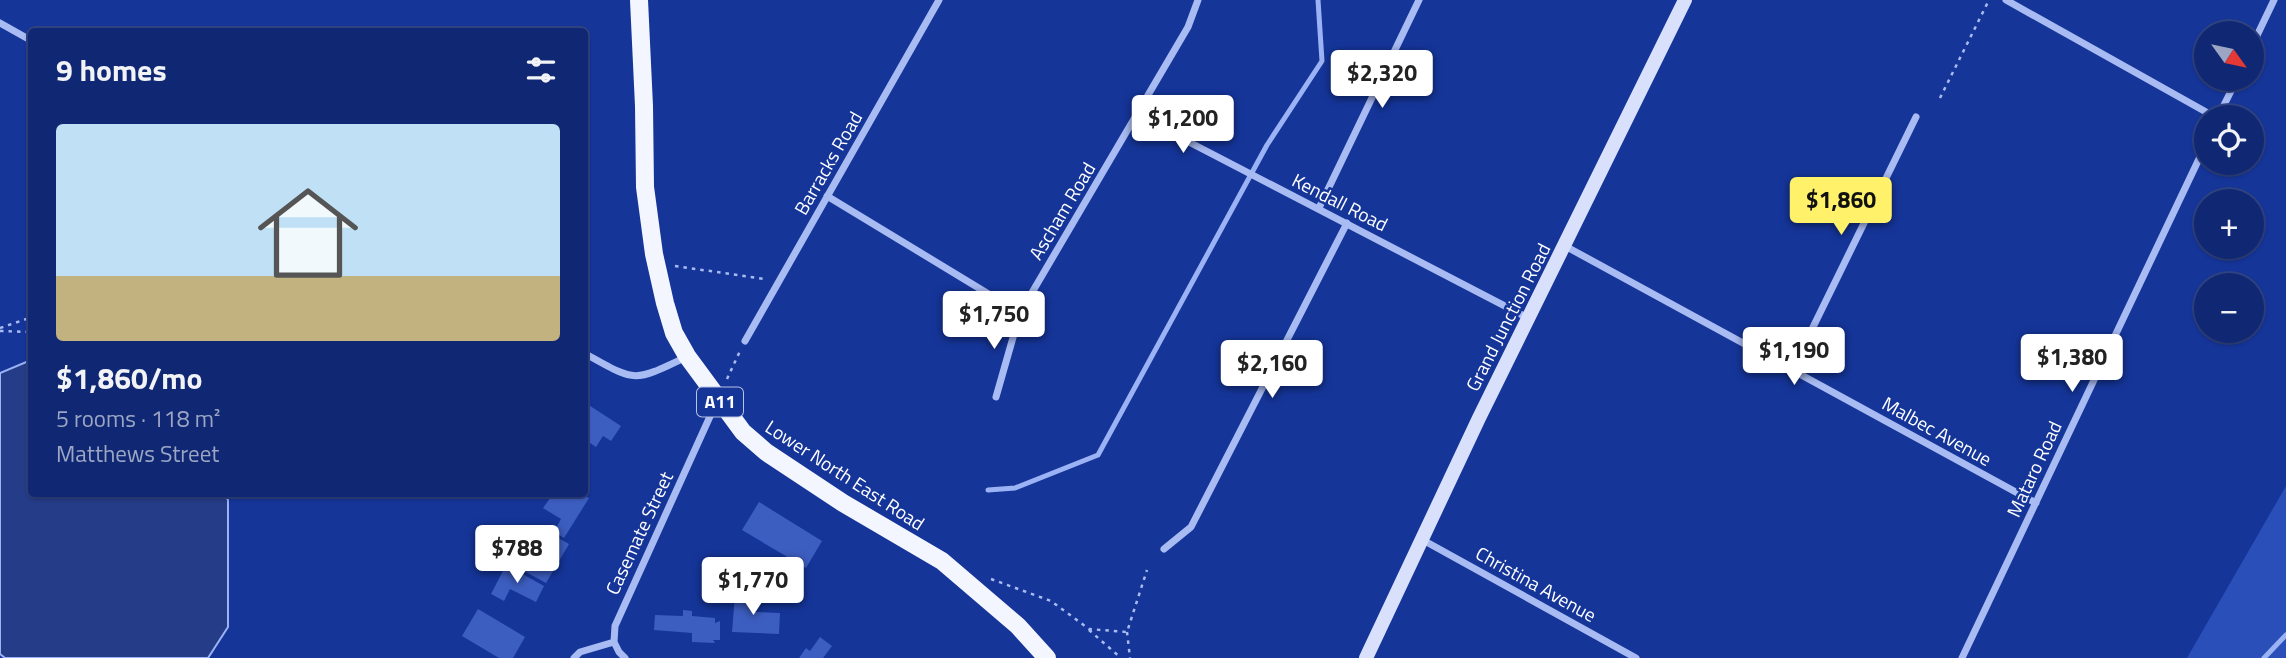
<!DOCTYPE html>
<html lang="en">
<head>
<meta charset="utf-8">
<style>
  :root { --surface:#102873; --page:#1e347b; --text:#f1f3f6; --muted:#9ca6c4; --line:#304485; --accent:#fff16a }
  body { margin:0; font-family:"Titillium Web",sans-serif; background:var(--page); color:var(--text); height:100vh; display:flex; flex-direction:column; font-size:26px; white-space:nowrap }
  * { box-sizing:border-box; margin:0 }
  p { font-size:23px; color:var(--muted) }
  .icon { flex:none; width:38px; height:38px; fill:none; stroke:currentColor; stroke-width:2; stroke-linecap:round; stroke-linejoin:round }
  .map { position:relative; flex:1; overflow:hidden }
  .panel { position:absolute; left:28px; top:28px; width:560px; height:469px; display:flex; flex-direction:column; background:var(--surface); border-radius:7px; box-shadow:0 2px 5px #0004,0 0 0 2px var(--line) }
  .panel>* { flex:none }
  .needle { width:46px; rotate:123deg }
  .buttons { position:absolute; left:2194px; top:21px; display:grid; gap:14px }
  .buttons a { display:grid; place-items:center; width:70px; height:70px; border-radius:50%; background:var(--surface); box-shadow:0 2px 5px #0004,0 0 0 2px var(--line); font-size:35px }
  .price { position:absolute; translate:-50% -60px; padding:0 16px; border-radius:7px; background:#fff; color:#222; font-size:23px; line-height:46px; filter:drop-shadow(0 2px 4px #0008) }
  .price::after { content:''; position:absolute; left:50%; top:42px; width:21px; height:16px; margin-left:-10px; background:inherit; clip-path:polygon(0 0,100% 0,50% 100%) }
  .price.active { background:var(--accent); color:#111 }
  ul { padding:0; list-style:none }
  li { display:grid; align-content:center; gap:14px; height:371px; padding:0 28px }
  li span { display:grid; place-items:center; height:217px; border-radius:7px; color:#555 }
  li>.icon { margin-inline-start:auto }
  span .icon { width:126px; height:126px; fill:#fffc; stroke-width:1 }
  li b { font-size:30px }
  h2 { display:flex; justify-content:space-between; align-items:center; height:84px; padding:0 28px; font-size:30px }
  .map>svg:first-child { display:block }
  .green { fill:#2b4fb9 }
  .water { fill:#253c88; stroke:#9bb3f5; stroke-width:2 }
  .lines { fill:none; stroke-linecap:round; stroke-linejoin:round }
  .stream { stroke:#9bb3f5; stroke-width:5 }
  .building { fill:#3d5ec1 }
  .path { stroke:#a8bbf2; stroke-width:2.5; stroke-dasharray:3.5 5; stroke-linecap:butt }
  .minor { stroke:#a8bbf2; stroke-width:7 }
  .secondary { stroke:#d8e0fc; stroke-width:14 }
  .primary { stroke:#f4f6ff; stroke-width:18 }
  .labels { text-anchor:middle; stroke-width:5; stroke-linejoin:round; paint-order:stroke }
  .shield { fill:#153599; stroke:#b9c2e0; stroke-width:2 }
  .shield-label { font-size:18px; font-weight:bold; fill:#fff }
  .street-label { font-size:19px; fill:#fff; stroke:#153599 }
</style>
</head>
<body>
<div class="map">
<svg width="2286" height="658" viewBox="0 0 2286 658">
  <rect width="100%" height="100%" fill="#153599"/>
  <!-- green -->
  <path class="green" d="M2286 486V658H2187Z"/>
  <!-- water -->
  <path class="water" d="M31 360 32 494H224L228 500V627L208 658H5L0 654V373Z"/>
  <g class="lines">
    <!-- stream -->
    <path class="stream" d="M988 490 1015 488 1098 455 1267 145 1322 61 1318 0
      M2264 658 2286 635"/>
  </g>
  <!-- building -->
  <path class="building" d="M584 402 621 426 611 441 603 436 596 447 587 441 584 445Z
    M553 494H581L589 498 564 538 554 532 561 519 543 508Z
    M759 502 822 541 806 568 742 530Z
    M553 535 569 544 546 583 513 565 524 546 541 555Z
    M506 565 544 586 536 602 510 589 504 601 491 594Z
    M735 594 755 595V612L780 613 779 634 732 632Z
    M478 609 525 637 513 658H499L462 636Z
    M683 610 692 611V616L715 618V623L720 621V640H713L715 643 692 642V633L654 630 655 615 683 616Z
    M820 637 832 646 823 658H799L806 648 810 651Z"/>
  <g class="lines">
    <!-- path -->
    <path class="path" d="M1940 98 1989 0
      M675 266 765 279
      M0 328 32 317
      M0 331 32 332
      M727 379 740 351
      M991 579 1051 601 1089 629 1127 632 1147 570
      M1089 630 1121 658
      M1127 632 1130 658"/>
    <!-- minor -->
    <path class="minor" d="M2006 0 2215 117
      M0 23 32 41
      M2252 46 2274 0
      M1137 115 1528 318
      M2218 117 2237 79
      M827 196 1020 313 1188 27 1198 0
      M1319 208 1419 0
      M1565 246 2036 503
      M745 341 939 0
      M584 353C636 382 632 383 686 357
      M1792 370 1916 117
      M996 397 1020 313
      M1421 539 1636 658
      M1164 549 1191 527 1347 223
      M614 642 619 652 625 658
      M574 658 580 652 614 642 615 626 717 401
      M1962 658 2207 142"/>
    <!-- secondary -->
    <path class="secondary" d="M1366 658 1479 418 1685 0"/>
    <!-- primary -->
    <path class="primary" d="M639 0 644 106 645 187 654 254 665 303 674 333 687 356 743 432 766 452 843 503 942 561 1018 626 1047 658"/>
  </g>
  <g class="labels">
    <!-- shield labels -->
    <rect class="shield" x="697" y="387.5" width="46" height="29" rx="5"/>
    <g class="shield-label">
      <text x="720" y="408">A11</text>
    </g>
    <!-- street labels -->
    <g class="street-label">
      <text transform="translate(828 163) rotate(-60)" y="7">Barracks Road</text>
      <text transform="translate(1340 202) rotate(27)" y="7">Kendall Road</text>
      <text transform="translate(1062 211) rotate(-59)" y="7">Ascham Road</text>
      <text transform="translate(1508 317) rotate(-63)" y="7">Grand Junction Road</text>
      <text transform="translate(1937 431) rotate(29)" y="7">Malbec Avenue</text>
      <text transform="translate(2034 469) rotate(-65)" y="7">Mataro Road</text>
      <text transform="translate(845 475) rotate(33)" y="7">Lower North East Road</text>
      <text transform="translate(639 533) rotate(-65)" y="7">Casemate Street</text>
      <text transform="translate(1536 584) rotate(29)" y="7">Christina Avenue</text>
    </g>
  </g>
</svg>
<div class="buttons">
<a><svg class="needle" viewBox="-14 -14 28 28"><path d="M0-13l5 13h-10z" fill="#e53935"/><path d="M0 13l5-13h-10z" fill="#9ca6c4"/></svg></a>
<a><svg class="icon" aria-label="locate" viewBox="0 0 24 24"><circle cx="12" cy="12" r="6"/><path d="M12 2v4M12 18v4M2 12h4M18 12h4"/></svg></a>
<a>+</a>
<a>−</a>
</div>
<b class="price" style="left:1382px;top:110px">$2,320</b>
<b class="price" style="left:1183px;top:155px">$1,200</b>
<b class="price active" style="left:1841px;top:237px">$1,860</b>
<b class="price" style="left:994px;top:351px">$1,750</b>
<b class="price" style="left:1794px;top:387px">$1,190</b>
<b class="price" style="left:2072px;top:394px">$1,380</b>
<b class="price" style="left:1272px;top:400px">$2,160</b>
<b class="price" style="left:517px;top:585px">$788</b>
<b class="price" style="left:753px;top:617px">$1,770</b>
<section class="panel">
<h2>9 homes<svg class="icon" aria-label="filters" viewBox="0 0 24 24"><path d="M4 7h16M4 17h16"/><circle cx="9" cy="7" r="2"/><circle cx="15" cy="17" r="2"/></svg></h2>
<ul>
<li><span style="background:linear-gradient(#bfe0f5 70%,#c2b280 0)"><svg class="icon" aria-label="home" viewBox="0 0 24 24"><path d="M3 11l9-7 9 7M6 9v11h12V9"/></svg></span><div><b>$1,860/mo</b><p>5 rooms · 118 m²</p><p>Matthews Street</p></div></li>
</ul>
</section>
</div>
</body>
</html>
